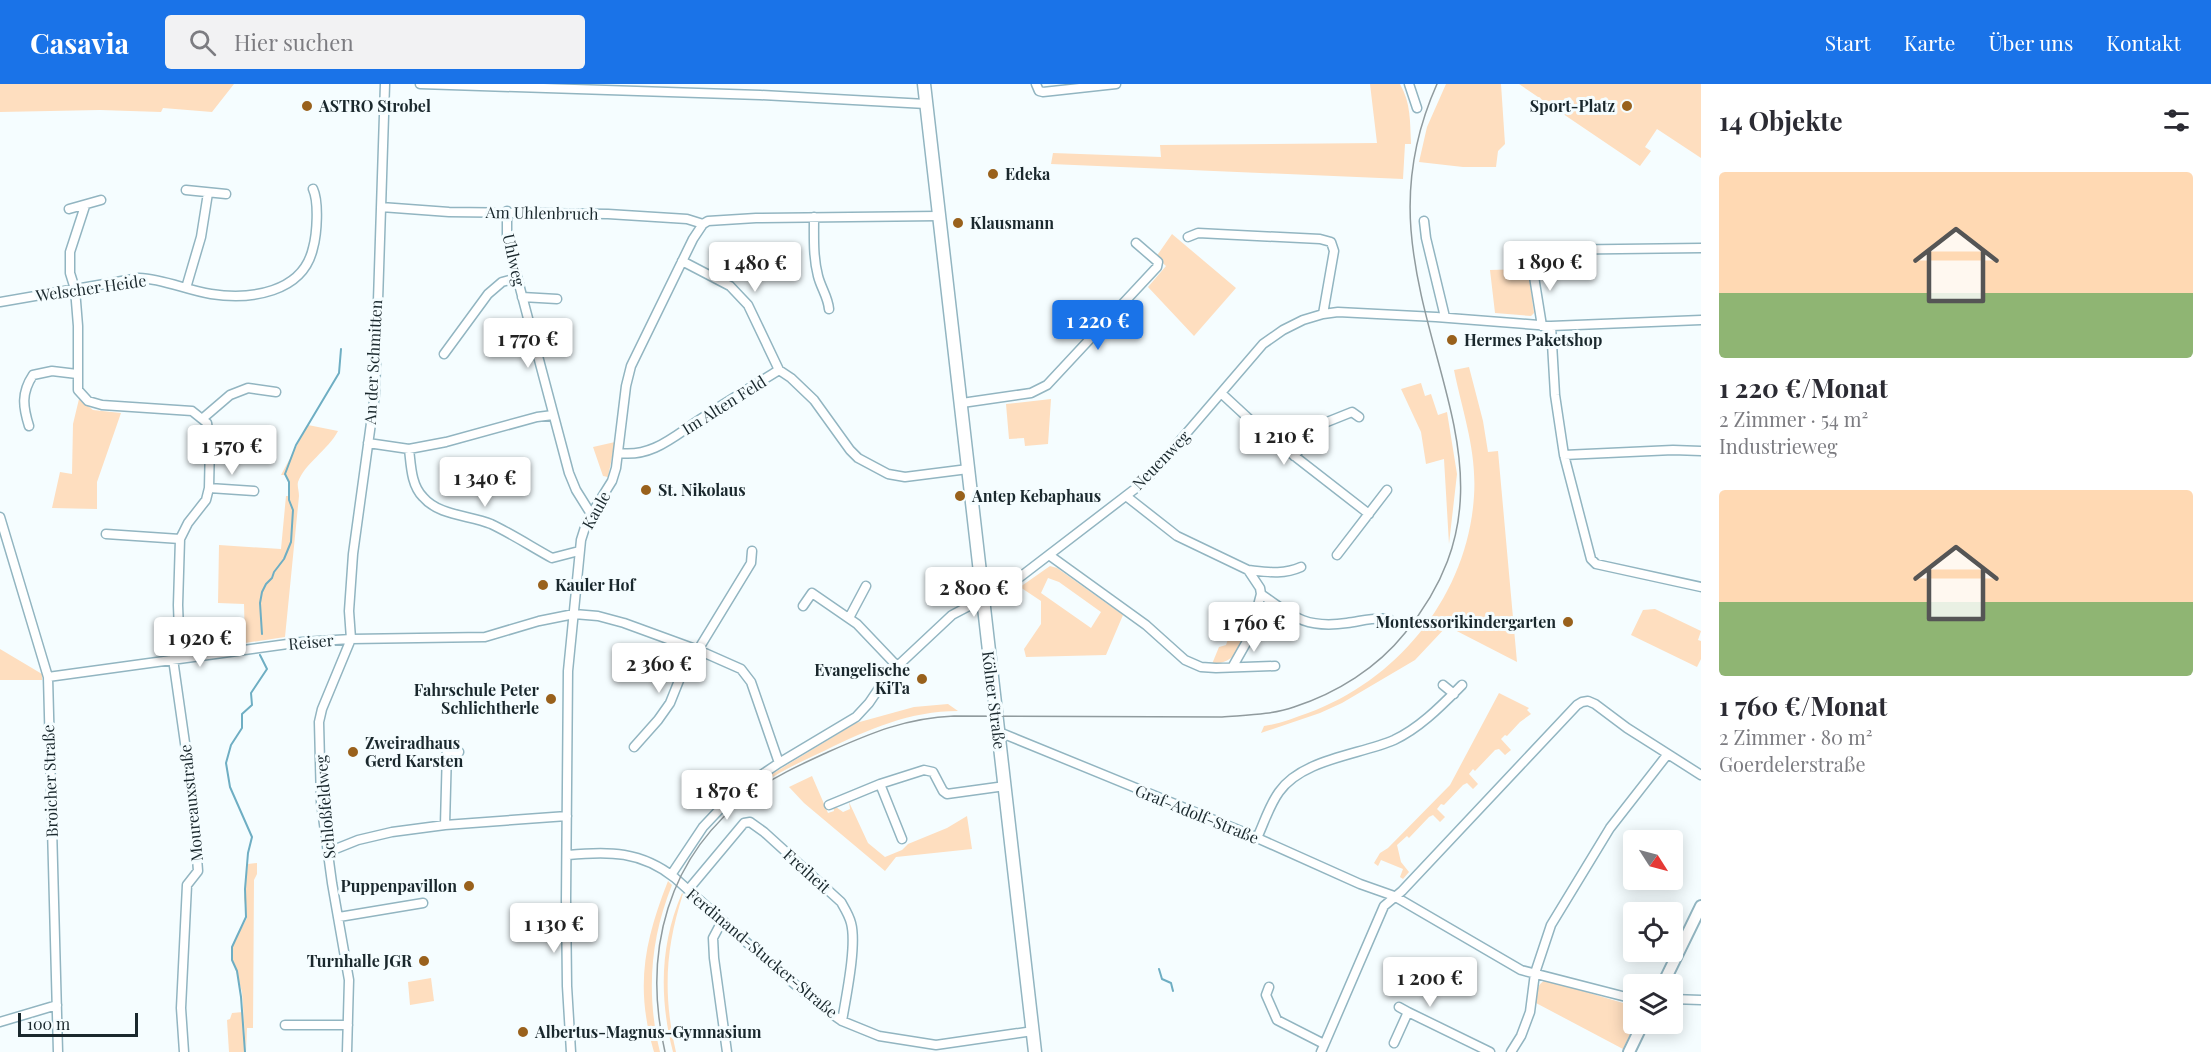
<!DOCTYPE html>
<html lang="de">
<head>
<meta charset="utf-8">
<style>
  :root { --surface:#fff; --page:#f2f2f3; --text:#2b2b33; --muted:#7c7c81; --accent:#1a73e8 }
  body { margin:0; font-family:"Playfair Display",serif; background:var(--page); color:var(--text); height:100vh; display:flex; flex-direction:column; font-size:22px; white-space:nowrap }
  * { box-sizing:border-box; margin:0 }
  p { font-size:20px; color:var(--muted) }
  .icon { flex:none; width:33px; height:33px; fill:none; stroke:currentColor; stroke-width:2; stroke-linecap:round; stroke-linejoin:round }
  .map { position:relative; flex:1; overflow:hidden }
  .details { display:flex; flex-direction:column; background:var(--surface); width:510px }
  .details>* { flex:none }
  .needle { width:39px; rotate:126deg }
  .tools { position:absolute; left:1623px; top:746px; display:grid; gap:12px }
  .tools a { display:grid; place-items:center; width:60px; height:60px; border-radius:6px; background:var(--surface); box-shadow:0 3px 15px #0003; font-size:30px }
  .scale { position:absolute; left:18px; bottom:15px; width:120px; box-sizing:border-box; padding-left:6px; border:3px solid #1a282d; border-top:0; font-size:16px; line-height:21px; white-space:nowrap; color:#1a282d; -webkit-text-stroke:4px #f5fdff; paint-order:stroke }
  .price { position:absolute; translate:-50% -51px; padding:0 14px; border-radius:6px; background:#fff; color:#222; font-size:20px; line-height:39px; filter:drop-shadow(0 2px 3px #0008) }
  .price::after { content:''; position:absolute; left:50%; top:36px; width:18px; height:14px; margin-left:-9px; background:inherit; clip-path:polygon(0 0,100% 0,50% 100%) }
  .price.active { background:var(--accent); color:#fff }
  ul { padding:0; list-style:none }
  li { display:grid; align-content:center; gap:12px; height:318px; padding:0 18px }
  li span { display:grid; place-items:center; height:186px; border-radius:6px; color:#555 }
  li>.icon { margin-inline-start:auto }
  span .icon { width:108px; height:108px; fill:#fffc; stroke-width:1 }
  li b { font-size:26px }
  h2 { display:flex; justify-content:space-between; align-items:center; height:72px; padding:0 18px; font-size:26px }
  header { display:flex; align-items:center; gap:36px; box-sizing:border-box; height:84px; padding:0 30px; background:var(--accent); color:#fff }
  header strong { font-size:28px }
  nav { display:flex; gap:33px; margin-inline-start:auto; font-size:21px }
  .search { width:420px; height:54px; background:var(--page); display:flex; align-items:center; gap:15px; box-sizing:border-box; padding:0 21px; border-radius:6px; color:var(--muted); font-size:22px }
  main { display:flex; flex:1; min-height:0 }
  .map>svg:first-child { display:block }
  .green { fill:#fedebf; fill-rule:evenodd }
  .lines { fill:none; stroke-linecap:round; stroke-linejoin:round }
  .stream { stroke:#6eaec3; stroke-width:2 }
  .minor-casing { stroke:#92b5c1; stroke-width:11 }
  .tertiary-casing { stroke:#92b5c1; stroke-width:14 }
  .secondary-casing { stroke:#92b5c1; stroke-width:15 }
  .minor { stroke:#fff; stroke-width:8 }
  .tertiary { stroke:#fff; stroke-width:10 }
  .secondary { stroke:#fff; stroke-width:12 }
  .tram { stroke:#909b9e; stroke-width:1.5 }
  .poi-dot { fill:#99611c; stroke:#f5fdff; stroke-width:2 }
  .labels { text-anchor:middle; stroke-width:6; stroke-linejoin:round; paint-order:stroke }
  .poi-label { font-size:16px; font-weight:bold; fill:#1a282d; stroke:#f5fdff; text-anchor:start }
  .street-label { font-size:16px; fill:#1a282d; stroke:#f5fdff }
</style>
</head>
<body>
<header>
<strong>Casavia</strong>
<div class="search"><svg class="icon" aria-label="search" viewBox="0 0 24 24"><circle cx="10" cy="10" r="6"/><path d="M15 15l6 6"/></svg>Hier suchen</div>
<nav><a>Start</a><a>Karte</a><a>Über uns</a><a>Kontakt</a></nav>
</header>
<main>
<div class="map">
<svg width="1701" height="968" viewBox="0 0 1701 968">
  <rect width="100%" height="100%" fill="#f5fdff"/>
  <!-- green -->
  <path class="green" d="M0 0H234L212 28 163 24 161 28 100 26 0 28Z
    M1370 0H1400C1411 19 1410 38 1411 60H1405L1403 95 1051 80 1053 69 1161 73 1160 61 1377 59Z
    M1446 0H1501L1505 60 1498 67 1496 83H1463L1419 78 1427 43Z
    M1519 0H1701V74L1657 45 1645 63 1651 67 1640 82Z
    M1172 150 1236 204 1194 252 1148 203 1166 182 1156 173Z
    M1528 185 1534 229 1531 232 1495 229 1490 186Z
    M1469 283 1483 337 1488 368 1498 367 1517 578 1447 542 1415 576 1342 619 1320 629 1261 649 1264 642C1279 640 1294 634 1308 629 1399 596 1468 510 1474 412 1477 367 1463 330 1454 286Z
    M1421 299 1425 312 1431 310 1438 331 1447 328 1457 390 1449 460 1444 375 1426 380 1421 348 1401 305Z
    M79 315 93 326 121 329 97 398V425L52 424 60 388 72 390 73 340Z
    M1051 315 1048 360 1025 362 1024 354 1009 355 1006 320Z
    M308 341 338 347C328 366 304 380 298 398 297 402 299 407 299 412L285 553 245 559 244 520 218 519 219 461 281 465 286 412H288L289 398 285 391H281Z
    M615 358 608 393 603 392 593 363Z
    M1050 482 1057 484 1123 531 1106 571 1026 573 1024 565 1041 540V517L1020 503ZM1048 494 1059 498 1101 528 1091 544 1041 509Z
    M1655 525 1701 547 1698 556 1701 557V575L1697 583 1631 551 1643 526Z
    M1230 549 1239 552 1242 558C1238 572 1226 580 1212 580L1219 563 1226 561Z
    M0 565 42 590V596H0Z
    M1499 609 1529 624 1527 626 1531 630 1520 638 1507 652 1505 651 1501 655 1511 666 1505 671 1499 665 1495 666 1475 687 1473 685 1469 690 1478 700 1473 705 1467 699 1463 701 1444 721 1441 720 1437 725 1445 733 1440 738 1433 731 1429 733 1409 754 1407 752 1397 761 1401 778 1409 788 1403 795 1400 793 1403 785 1381 776 1378 782 1374 779 1380 769 1388 764 1450 701Z
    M948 620 958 627C910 627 869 645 826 666 784 685 746 705 714 738L732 719 754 701 856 639 914 623Z
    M812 692 828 729 834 727 833 723H836L843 728 850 725 849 718 868 759 885 773 902 766 908 760 947 744 967 732 972 765 896 773 885 787 804 719 789 703Z
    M257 779V790L254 796 253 944H247L246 968 242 908 232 873V862L247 834 244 814 248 780Z
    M668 797 672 801C650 855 646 911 660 968H654C635 903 644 858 668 797Z
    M682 809 683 810C665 865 663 912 676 968H673C659 914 660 860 682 809Z
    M431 894 434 917 410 921 408 898Z
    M1546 896 1633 922 1634 939H1635L1623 965 1536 919C1537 909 1536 900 1546 896Z
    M243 928 245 968H229L227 936 230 935 232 929Z"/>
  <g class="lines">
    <!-- stream -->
    <path class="stream" d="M262 550 260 519 262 508 266 500 272 494 274 488 284 475 291 458 293 426 289 416V398L285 390 296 361 339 289 341 265
      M1159 885 1162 895 1171 899 1173 907
      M245 968 241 913 237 887 232 876V863L246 833 245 805 248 769 252 753 230 703 226 679 231 661 242 644V630L252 621 251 609 267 585 260 571"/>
    <!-- minor casing -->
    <g class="minor-casing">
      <path id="minor" d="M420 0 760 11 926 20
        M1036 0 1039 7 1043 8 1116 0
        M1409 0 1417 24
        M186 106 226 110
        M85 122 70 168V189L75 205 78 242V306L88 317 102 321 192 327 207 339 210 359 209 404 206 416 188 439 180 455 178 521 180 574
        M381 123 449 128 608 130 687 135 703 140
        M69 125 101 116
        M507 127V155L569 389 576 406 591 430
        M814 133C814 153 813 173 818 192 821 204 828 213 829 225
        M1424 137 1426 154 1445 233
        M1188 153 1198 149 1320 155 1331 158 1334 167 1323 230
        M682 177 730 202 748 221 779 286
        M186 204 201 153 208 109
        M522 213 557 215
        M0 218 139 194C164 195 186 206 211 210 250 216 303 209 313 164 317 150 319 118 313 105
        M1542 242 1531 174 1539 166 1701 164
        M1551 242 1555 311 1564 371 1591 475 1596 480 1701 503
        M444 270 488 210 502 198 517 194
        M1221 309 1261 346 1369 430
        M962 319 1031 309 1047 301 1157 183 1158 178 1136 159
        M202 335 230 311 248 304 276 308
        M29 342C23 323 21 309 33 291L52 287 77 290
        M368 359 409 365 446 358 537 333 553 331
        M409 365C411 381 411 401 423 413 439 432 470 431 491 440 512 450 532 463 552 474L579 467
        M619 369C655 374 678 348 707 331 731 315 755 301 779 286L791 294 814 316 850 366 858 374 888 390 905 393 968 385
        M1564 371 1673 366 1701 367
        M1294 372 1322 340 1352 328 1359 333
        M209 404 254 407
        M1126 412 1177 452 1248 486 1260 504 1261 510C1293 533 1306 545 1347 539 1362 537 1374 533 1389 535
        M0 433 48 593 58 968
        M106 450 180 455
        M1049 471 1146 541 1185 576 1201 583 1216 584 1275 582
        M1337 471 1387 406
        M1248 486C1267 488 1283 491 1301 483
        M803 522 812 509 857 540 897 582
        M849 534 866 502
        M698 566 751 479 752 467
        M173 575 192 708 198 787 187 801 181 924 184 968
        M1233 582 1250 552 1261 510
        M48 593 302 558 351 555 485 553 539 537 574 530 598 532 624 539 698 566 741 585 751 598 779 679
        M1443 601 1454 610
        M999 648 1246 749 1360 800 1394 812 1521 886 1634 915
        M634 663 658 636 670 619 692 564
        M829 721 880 700
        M445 741 447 666 459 668
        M1257 754C1264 739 1269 722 1279 708 1302 675 1359 671 1394 656 1420 644 1442 621 1462 601
        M902 755 880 700 924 686 933 688 943 707 947 710 1005 702
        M328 768 358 756 392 748 445 741 567 732
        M568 771C609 767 641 767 675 794L774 883 822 923 842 937 879 952 936 961 1033 947
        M671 791 703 743 736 708 779 679 856 633 869 619 888 591 952 531 1011 500 1140 401 1154 387 1263 260 1283 246 1303 236 1323 230 1338 228 1436 233 1551 242 1701 236
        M688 806 744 739 750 738 764 748 841 818C845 825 849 831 851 839 857 861 846 913 842 937
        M339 833 423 819
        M722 837 713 854 714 874 727 968
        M1269 903 1266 911 1277 936 1324 960
        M1672 915 1701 916
        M1399 923 1408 928
        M0 938 57 921
        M285 941H348
        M1394 959 1408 928 1490 968
        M347 968 349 896 332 799 321 718 319 638 322 625 351 555 349 527 353 470 375 310 385 0
        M571 968 567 902 566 816 568 587 581 456 587 437 612 397 616 384 626 302 631 282 693 155 703 140 708 137 756 134 939 132
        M1321 968 1384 822 1402 807 1577 621 1582 618 1588 617 1595 620 1627 644 1701 691
        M1511 968 1521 952 1530 928 1535 889 1551 841 1610 744 1667 671"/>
    </g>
    <!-- tertiary casing -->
    <g class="tertiary-casing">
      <path id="tertiary" d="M1663 900 1701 822
        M1629 968 1643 939"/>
    </g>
    <!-- secondary casing -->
    <g class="secondary-casing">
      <path id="secondary" d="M924 0 1035 968"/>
    </g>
    <!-- minor -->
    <use href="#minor" class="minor"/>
    <!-- tertiary -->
    <use href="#tertiary" class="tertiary"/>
    <!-- secondary -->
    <use href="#secondary" class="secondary"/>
    <!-- tram -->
    <path class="tram" d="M665 968C642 868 667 771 752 709 775 692 802 680 828 668 871 649 906 634 954 632L1222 633C1245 631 1271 631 1294 623 1337 609 1377 584 1405 549 1520 408 1423 295 1411 146 1407 95 1416 47 1437 0"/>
  </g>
  <!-- markers -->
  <g class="poi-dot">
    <circle cx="307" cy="22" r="6"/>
    <circle cx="1627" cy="22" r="6"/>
    <circle cx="993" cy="90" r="6"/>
    <circle cx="958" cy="139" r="6"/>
    <circle cx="1452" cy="256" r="6"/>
    <circle cx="646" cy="406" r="6"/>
    <circle cx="960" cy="412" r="6"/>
    <circle cx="543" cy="501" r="6"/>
    <circle cx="1568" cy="538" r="6"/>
    <circle cx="922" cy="595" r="6"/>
    <circle cx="551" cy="615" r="6"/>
    <circle cx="353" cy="668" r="6"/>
    <circle cx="469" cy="802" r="6"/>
    <circle cx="424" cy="877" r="6"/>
    <circle cx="523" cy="948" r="6"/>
  </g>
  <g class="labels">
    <!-- poi labels -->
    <g class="poi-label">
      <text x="319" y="28">ASTRO Strobel</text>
      <text x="1615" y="28" text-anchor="end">Sport-Platz</text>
      <text x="1005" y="96">Edeka</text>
      <text x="970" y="145">Klausmann</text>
      <text x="1464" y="262">Hermes Paketshop</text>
      <text x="658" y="412">St. Nikolaus</text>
      <text x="972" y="418">Antep Kebaphaus</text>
      <text x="555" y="507">Kauler Hof</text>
      <text x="1556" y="544" text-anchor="end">Montessorikindergarten</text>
      <text x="910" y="592" text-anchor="end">Evangelische<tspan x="910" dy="18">KiTa</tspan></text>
      <text x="539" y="612" text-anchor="end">Fahrschule Peter<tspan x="539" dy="18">Schlichtherle</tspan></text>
      <text x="365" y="665">Zweiradhaus<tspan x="365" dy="18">Gerd Karsten</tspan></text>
      <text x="457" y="808" text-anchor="end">Puppenpavillon</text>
      <text x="412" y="883" text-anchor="end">Turnhalle JGR</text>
      <text x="535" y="954">Albertus-Magnus-Gymnasium</text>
    </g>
    <!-- street labels -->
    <g class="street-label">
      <text transform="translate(542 129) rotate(1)" y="6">Am Uhlenbruch</text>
      <text transform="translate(514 176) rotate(78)" y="6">Uhlweg</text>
      <text transform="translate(91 204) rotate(-8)" y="6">Welscher Heide</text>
      <text transform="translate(373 278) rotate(-87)" y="6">An der Schmitten</text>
      <text transform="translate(724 321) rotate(-32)" y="6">Im Alten Feld</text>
      <text transform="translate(1161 376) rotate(-46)" y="6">Neuenweg</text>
      <text transform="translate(596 426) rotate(-61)" y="6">Kaule</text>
      <text transform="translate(311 558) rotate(-5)" y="6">Reiser</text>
      <text transform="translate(994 616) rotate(83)" y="6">Kölner Straße</text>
      <text transform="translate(50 697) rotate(-92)" y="6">Broicher Straße</text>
      <text transform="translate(191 719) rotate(-96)" y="6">Moureauxstraße</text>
      <text transform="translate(325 723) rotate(-95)" y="6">Schloßfeldweg</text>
      <text transform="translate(1197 730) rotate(22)" y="6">Graf-Adolf-Straße</text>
      <text transform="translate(807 787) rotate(42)" y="6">Freiheit</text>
      <text transform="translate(762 869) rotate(40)" y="6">Ferdinand-Stucker-Straße</text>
    </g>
  </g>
</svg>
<div class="tools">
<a><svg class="needle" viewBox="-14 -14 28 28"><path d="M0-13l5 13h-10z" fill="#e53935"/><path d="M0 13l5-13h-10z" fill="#7c7c81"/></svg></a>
<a><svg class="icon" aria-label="locate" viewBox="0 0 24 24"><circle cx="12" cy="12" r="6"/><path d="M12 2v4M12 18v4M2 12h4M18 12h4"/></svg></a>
<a><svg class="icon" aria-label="layers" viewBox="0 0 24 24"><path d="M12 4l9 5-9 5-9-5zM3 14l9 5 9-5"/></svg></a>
</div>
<div class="scale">100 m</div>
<b class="price" style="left:1550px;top:208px">1 890 €</b>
<b class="price" style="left:755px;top:209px">1 480 €</b>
<b class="price active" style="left:1098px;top:267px">1 220 €</b>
<b class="price" style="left:528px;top:285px">1 770 €</b>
<b class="price" style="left:1284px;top:382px">1 210 €</b>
<b class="price" style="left:232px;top:392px">1 570 €</b>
<b class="price" style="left:485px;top:424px">1 340 €</b>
<b class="price" style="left:974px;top:534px">2 800 €</b>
<b class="price" style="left:1254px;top:569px">1 760 €</b>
<b class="price" style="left:200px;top:584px">1 920 €</b>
<b class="price" style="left:659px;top:610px">2 360 €</b>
<b class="price" style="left:727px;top:737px">1 870 €</b>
<b class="price" style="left:554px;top:870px">1 130 €</b>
<b class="price" style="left:1430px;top:924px">1 200 €</b>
</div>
<section class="details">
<h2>14 Objekte<svg class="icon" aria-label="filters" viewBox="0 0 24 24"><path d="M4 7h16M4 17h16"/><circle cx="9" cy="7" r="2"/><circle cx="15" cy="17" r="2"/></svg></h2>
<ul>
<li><span style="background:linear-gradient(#ffd9b3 65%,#8fb573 0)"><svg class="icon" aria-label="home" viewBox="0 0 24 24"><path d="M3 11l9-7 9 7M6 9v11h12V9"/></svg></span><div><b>1 220 €/Monat</b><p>2 Zimmer · 54 m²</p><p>Industrieweg</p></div></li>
<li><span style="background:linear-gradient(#ffd9b3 60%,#8fb573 0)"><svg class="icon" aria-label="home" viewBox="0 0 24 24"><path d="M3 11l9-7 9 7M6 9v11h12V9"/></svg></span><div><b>1 760 €/Monat</b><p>2 Zimmer · 80 m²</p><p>Goerdelerstraße</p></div></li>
</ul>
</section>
</main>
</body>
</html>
